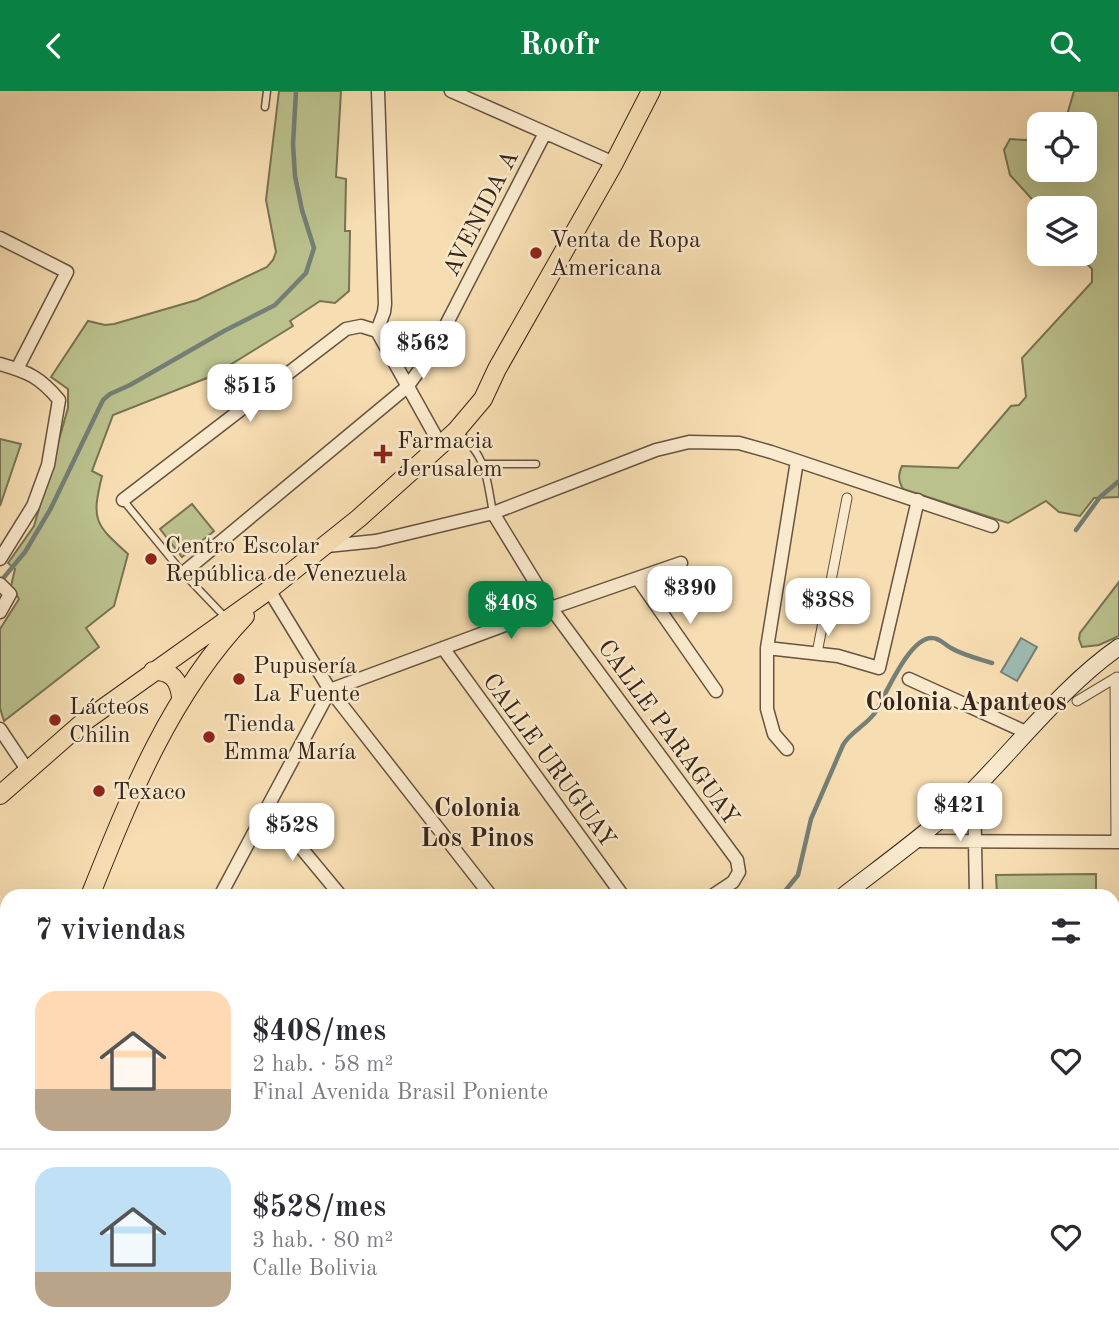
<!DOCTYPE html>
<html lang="es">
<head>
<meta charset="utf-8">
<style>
  :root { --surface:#fff; --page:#f2f2f3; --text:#2b2b33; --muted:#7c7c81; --line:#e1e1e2; --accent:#0b8043 }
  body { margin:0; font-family:"Old Standard TT",serif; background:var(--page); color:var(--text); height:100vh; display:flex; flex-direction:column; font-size:26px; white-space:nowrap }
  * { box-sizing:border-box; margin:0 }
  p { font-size:23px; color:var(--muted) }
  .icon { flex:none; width:38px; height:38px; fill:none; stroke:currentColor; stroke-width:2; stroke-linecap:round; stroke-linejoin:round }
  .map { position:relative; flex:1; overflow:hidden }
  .side { position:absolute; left:0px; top:798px; width:1120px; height:450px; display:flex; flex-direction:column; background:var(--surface); border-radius:21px 21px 0 0; box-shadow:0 7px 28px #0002 }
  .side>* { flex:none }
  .buttons { position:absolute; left:1027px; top:21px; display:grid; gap:14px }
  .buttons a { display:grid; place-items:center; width:70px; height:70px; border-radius:14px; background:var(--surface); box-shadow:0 7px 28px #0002; font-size:35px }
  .price { position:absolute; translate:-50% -60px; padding:0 16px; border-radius:14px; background:#fff; color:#222; font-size:23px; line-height:46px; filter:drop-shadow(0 2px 4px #0008) }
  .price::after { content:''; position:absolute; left:50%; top:42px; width:21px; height:16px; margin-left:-10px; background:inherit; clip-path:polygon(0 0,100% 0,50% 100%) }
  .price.active { background:var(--accent); color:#fff }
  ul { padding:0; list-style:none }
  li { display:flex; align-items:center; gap:21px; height:175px; padding:0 35px }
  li+li { border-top:2px solid var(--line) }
  li span { display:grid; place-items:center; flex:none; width:196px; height:140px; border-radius:21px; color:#555 }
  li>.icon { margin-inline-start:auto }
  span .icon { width:84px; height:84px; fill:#fffc; stroke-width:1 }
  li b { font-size:30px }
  h2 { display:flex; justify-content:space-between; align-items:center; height:84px; padding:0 35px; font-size:30px }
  header { display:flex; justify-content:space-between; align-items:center; height:91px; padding:0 35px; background:var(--accent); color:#fff; font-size:32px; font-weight:700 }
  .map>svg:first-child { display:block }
  .green { fill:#bbc18d; stroke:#787354; stroke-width:2 }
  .water { fill:#9ebbb3; stroke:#747f76; stroke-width:2 }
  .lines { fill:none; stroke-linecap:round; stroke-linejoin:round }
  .stream { stroke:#747f76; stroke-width:4.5 }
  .service-casing { stroke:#665341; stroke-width:9 }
  .pedestrian-casing { stroke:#665341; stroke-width:11 }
  .minor-casing { stroke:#665341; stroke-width:15 }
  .secondary-casing { stroke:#36251b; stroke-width:18 }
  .primary-casing { stroke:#36251b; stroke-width:20 }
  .service { stroke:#faeacd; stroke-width:6 }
  .pedestrian { stroke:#faeacd; stroke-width:9 }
  .minor { stroke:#faeacd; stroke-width:12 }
  .secondary { stroke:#faeacd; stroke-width:16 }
  .primary { stroke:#f7deb2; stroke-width:18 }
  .poi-dot { fill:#8f2418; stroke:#faeacd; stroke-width:2.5 }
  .labels { text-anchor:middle; stroke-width:5; stroke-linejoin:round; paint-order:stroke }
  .street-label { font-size:24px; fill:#36251b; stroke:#faeacd }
  .poi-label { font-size:24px; fill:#36251b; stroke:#faeacd; text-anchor:start }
  .neighbourhood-label { font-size:26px; font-weight:bold; fill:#36251b; stroke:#faeacd }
</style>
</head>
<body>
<header><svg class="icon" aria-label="back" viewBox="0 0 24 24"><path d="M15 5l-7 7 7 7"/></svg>Roofr<svg class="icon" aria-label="search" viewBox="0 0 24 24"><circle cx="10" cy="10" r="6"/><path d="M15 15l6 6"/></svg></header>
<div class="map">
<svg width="1119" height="1247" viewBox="0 0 1119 1247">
  <rect width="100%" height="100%" fill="#f7deb2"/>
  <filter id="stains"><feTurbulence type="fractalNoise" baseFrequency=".00286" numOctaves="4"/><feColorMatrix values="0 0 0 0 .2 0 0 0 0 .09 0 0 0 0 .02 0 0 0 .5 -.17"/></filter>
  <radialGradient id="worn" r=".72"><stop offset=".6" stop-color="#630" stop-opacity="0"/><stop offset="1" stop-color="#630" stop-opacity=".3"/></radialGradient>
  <!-- green -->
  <path class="green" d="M279 0H341L336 86 346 88 345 140H350L349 200 335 212 320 210 290 230 293 235 212 285 113 324 92 380 102 385C91 430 95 433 128 463L114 515 86 537 99 556 4 630 0 617V538L19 508 11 495 15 478 8 472 34 435 68 317V298L51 286 88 230 105 234 114 233 197 209 267 176 273 169 276 161 266 109Z
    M1074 0H1119V406L1094 407 1080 425 1059 421 1046 410 1008 432 903 398C898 389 898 384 902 375L958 377 1011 315 1019 314 1026 306 1022 267 1092 191V178L1077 163H1085V117H1040L1010 84 1004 59 1010 48 1025 49 1039 47 1040 79H1085V33H1060L1067 24Z
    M0 348 21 353 0 415Z
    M192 413 214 440 182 466 160 438Z
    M1119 491V545L1099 554 1082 556 1079 548 1080 542Z
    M1096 783V805H997L996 784Z
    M1113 1163H1119V1247H955L956 1241H1113Z"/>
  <!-- water -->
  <path class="water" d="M1021 547 1037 556 1017 590 1001 581Z"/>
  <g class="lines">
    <!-- stream -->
    <path class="stream" d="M1076 439 1100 406 1119 390
      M0 491 25 461 51 417 103 309 110 303 130 294 224 240 275 214 306 182 314 157 302 119 295 85 293 53 296 0
      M781 805 798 784 811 728 843 654C850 641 865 635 874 623 885 606 909 546 932 547 940 547 945 554 951 557 963 564 979 568 992 572
      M220 1247 226 1241"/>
    <!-- service casing -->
    <g class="service-casing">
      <path id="service" d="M265 16 267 0
        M457 340C488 367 486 385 493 422
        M485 373H536
        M123 409 183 482 225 526"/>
    </g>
    <!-- pedestrian casing -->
    <g class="pedestrian-casing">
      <path id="pedestrian" d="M817 562 847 407
        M1115 587 1116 751
        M1077 610 1117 586"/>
    </g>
    <!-- minor casing -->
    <g class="minor-casing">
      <path id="minor" d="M451 0 614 72
        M0 147 67 181 17 278
        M377 240 384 221 385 213 378 0
        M377 240 441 355
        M0 273C28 281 40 286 59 309L48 374 33 415 0 468
        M123 409 346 238 361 235 377 240
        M493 422 551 517 737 769 739 781 733 791 712 805
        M327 455 376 450 493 422 656 359 689 351 739 352 771 361 992 435
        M183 482 407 296 431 263 545 42
        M638 488 716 600
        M0 493 10 503 0 521
        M269 499 330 599 491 805
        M443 557 623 805
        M767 557 838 565 879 577 918 409
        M909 588 1028 642
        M0 638 28 680
        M787 658 774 643 767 618V557L797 370
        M974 698 976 805
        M268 717 341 805
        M914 750 1119 751
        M220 805 330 599 551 517 681 472
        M1113 1149H1119
        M436 1247 437 1241
        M943 1247 945 1241"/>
    </g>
    <!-- secondary casing -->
    <g class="secondary-casing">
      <path id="secondary" d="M843 805C888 770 936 736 976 696 1020 651 1068 591 1119 556
        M276 1247 283 1241"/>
    </g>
    <!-- primary casing -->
    <g class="primary-casing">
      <path id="primary" d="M153 580C171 579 179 589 181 606
        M0 704 81 633 269 499 359 427 456 340 483 308 497 278 614 72 651 0
        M90 805C130 705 170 604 245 525
        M0 1228 7 1195"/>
    </g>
    <!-- service -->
    <use href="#service" class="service"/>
    <!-- pedestrian -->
    <use href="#pedestrian" class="pedestrian"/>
    <!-- minor -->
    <use href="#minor" class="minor"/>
    <!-- secondary -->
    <use href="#secondary" class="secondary"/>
    <!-- primary -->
    <use href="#primary" class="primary"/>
  </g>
  <!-- markers -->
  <g class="poi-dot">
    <circle cx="536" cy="162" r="7"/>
    <path d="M379.5 352.5h7v7h7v7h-7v7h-7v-7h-7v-7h7z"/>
    <circle cx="151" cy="468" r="7"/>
    <circle cx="239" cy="588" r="7"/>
    <circle cx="55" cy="629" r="7"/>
    <circle cx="209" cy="646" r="7"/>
    <circle cx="99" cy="700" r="7"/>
  </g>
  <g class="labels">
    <!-- street labels -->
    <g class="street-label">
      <text transform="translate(480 122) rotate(-63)" y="8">AVENIDA A</text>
      <text transform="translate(669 641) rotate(54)" y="8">CALLE PARAGUAY</text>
      <text transform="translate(550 669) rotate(54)" y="8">CALLE URUGUAY</text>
    </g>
    <!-- poi labels -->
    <g class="poi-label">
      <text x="550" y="156">Venta de Ropa<tspan x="550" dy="28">Americana</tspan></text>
      <text x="397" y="357">Farmacia<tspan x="397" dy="28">Jerusalem</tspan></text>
      <text x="165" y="462">Centro Escolar<tspan x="165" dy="28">República de Venezuela</tspan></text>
      <text x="253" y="582">Pupusería<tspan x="253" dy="28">La Fuente</tspan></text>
      <text x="69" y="623">Lácteos<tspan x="69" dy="28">Chilin</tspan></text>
      <text x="223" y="640">Tienda<tspan x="223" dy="28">Emma María</tspan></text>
      <text x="113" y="708">Texaco</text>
    </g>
    <!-- neighbourhood labels -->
    <g class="neighbourhood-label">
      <text x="966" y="619">Colonia Apanteos</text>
      <text x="477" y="725">Colonia<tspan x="477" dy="30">Los Pinos</tspan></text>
    </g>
  </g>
  <rect width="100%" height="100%" filter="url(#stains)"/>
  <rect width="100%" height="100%" fill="url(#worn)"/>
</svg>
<div class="buttons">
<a><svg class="icon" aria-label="locate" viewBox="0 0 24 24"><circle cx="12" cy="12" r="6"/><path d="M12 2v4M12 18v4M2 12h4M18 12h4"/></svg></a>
<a><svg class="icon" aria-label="layers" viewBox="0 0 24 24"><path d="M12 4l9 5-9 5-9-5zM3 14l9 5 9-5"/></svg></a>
</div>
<b class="price" style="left:423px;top:290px">$562</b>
<b class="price" style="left:250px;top:333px">$515</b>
<b class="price" style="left:690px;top:535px">$390</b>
<b class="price" style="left:828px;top:547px">$388</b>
<b class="price active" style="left:511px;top:550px">$408</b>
<b class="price" style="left:960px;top:752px">$421</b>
<b class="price" style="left:292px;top:772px">$528</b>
<section class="side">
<h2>7 viviendas<svg class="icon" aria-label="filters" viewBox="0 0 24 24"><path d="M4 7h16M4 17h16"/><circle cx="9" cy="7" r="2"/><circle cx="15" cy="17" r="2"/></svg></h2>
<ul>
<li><span style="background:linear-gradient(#ffd9b3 70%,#b9a48a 0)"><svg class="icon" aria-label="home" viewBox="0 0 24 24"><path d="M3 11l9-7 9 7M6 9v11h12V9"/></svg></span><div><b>$408/mes</b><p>2 hab. · 58 m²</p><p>Final Avenida Brasil Poniente</p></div><svg class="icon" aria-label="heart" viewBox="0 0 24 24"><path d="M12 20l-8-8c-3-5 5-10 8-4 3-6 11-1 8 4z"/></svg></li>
<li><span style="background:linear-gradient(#bfe0f5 75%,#b9a48a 0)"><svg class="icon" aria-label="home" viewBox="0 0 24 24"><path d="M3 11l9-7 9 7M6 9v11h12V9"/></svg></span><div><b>$528/mes</b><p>3 hab. · 80 m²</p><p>Calle Bolivia</p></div><svg class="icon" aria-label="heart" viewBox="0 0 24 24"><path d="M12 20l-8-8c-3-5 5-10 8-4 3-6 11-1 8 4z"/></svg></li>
</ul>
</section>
</div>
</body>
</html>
